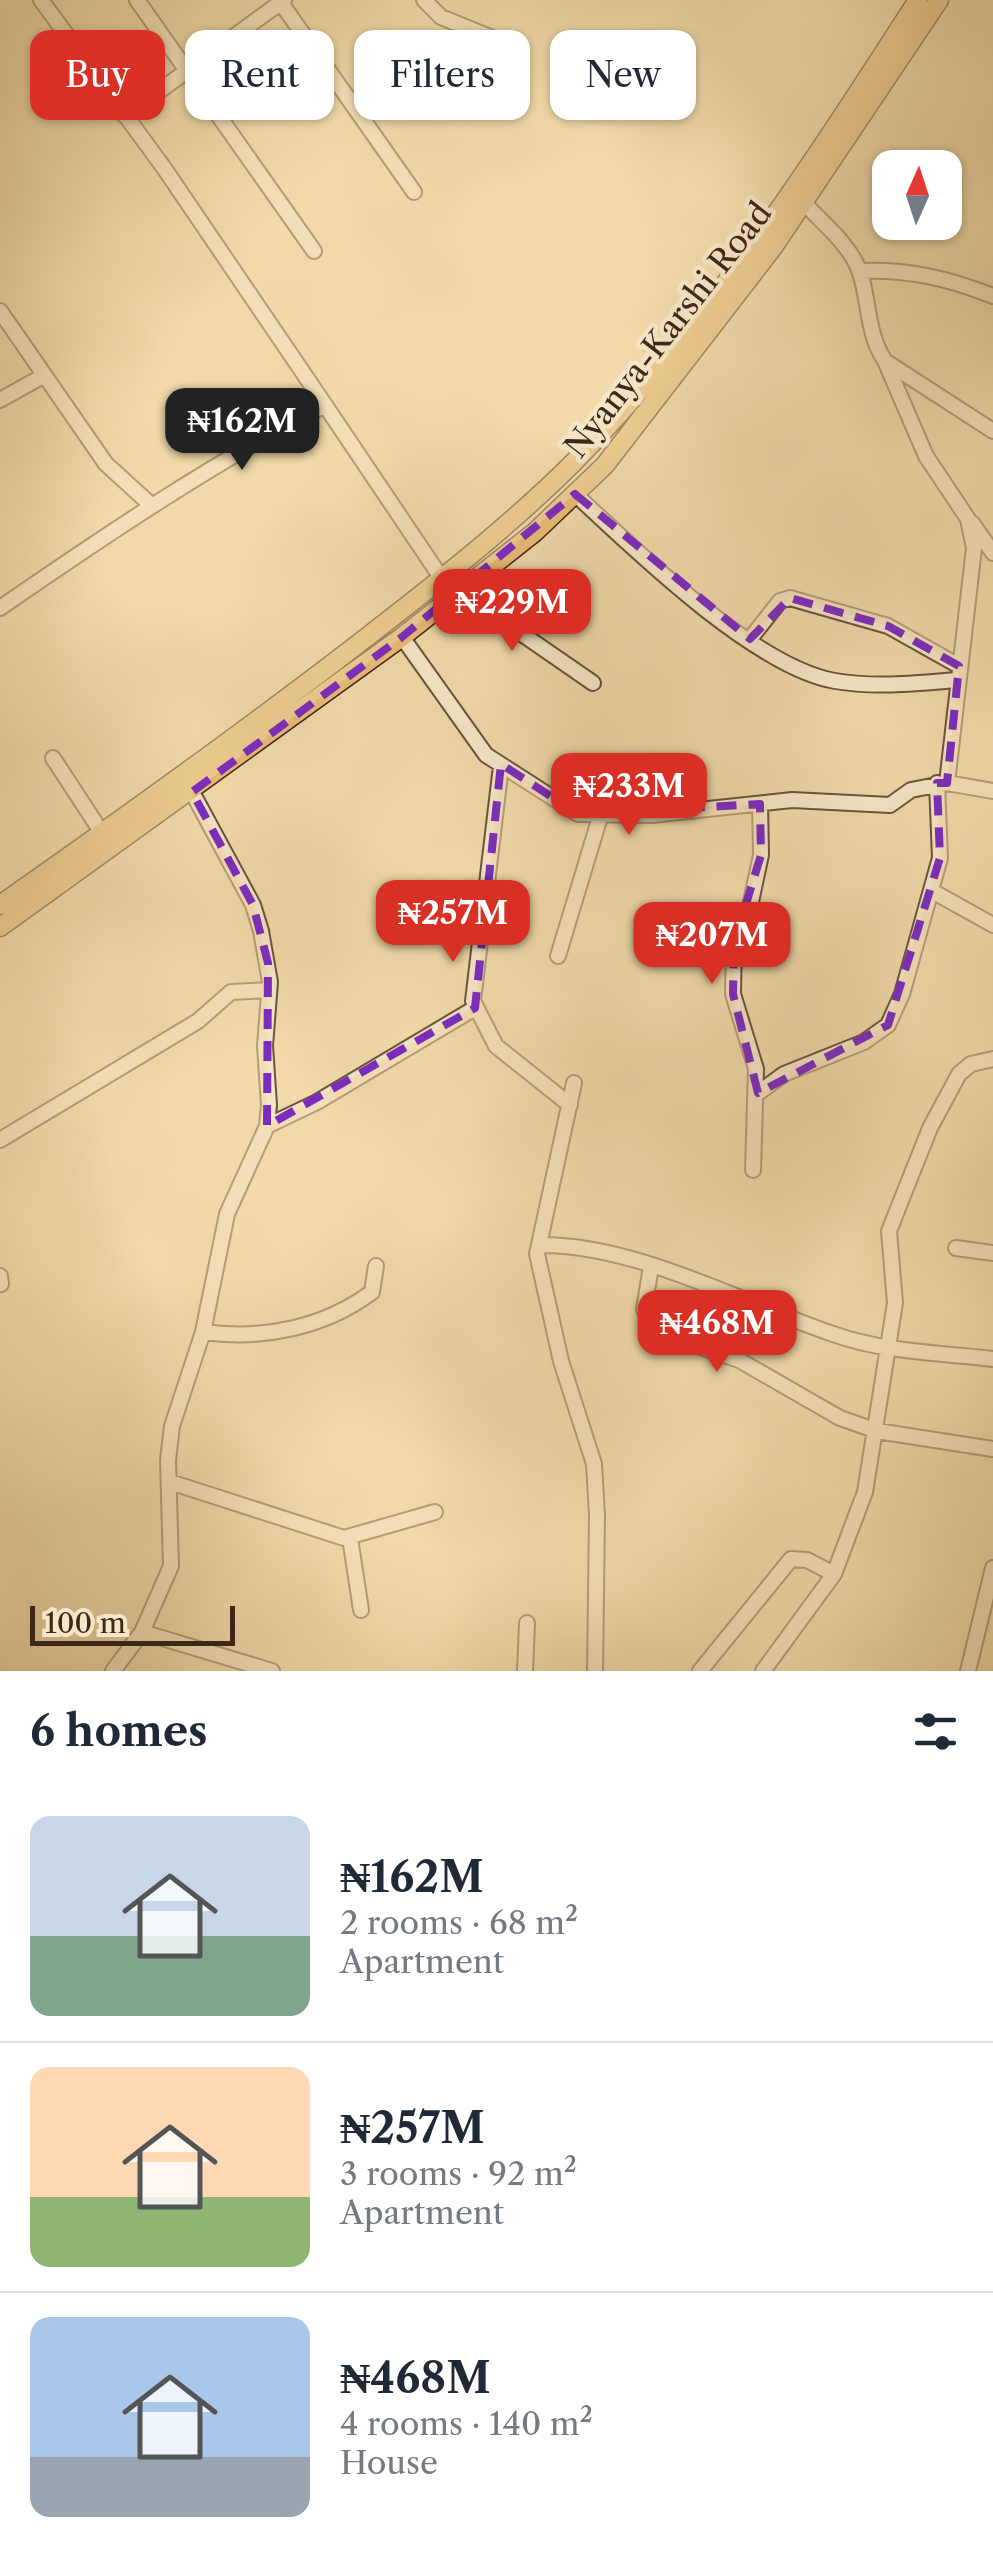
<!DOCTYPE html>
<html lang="en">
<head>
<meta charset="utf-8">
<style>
  :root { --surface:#fff; --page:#f2f2f3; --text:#1f2937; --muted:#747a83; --line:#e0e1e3; --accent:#d93025 }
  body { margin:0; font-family:"Libre Caslon Text",serif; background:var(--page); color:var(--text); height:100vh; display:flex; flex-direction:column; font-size:38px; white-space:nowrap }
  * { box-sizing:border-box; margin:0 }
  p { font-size:32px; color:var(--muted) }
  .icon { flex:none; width:55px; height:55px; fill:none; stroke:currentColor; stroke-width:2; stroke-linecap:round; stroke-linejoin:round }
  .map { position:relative; height:1671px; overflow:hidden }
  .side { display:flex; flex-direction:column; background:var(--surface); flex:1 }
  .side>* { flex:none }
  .top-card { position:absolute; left:30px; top:30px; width:935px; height:90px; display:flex; gap:20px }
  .needle { width:65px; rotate:3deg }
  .controls { position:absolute; left:872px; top:150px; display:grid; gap:20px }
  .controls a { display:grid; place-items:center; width:90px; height:90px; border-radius:20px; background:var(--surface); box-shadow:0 2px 8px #0004; font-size:50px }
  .scale { position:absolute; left:30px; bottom:25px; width:205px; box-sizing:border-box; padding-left:10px; border:5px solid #3d2717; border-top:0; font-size:28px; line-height:35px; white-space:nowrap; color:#3d2717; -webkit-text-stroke:8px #f6e6c7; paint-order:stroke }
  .price { position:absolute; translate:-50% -85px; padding:0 22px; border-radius:20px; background:var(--accent); color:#fff; font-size:32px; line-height:65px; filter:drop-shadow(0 2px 5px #0008) }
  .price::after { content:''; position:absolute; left:50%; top:60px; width:30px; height:22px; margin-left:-15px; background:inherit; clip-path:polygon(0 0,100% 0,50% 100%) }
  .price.active { background:#222; color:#fff }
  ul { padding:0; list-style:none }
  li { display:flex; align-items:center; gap:30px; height:250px; padding:0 30px }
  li+li { border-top:2px solid var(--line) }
  li span { display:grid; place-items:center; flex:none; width:280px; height:200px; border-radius:20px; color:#555 }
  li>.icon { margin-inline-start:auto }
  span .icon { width:120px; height:120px; fill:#fffc; stroke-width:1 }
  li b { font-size:42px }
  h2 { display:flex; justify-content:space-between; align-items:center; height:120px; padding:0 30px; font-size:42px }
  .chip { padding:0 35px; border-radius:20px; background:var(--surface); box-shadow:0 2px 8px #0004; font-size:35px; line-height:90px }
  .chip.active { background:var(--accent); color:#fff }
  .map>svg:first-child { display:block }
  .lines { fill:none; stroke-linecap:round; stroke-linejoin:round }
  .minor-casing { stroke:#6a543c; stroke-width:18 }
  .major-casing { stroke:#3d2717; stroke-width:21 }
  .minor { stroke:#f6e6c7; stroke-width:14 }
  .major { stroke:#e8bc74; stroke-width:18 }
  .marked { fill:none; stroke:#7b2cbf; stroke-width:8; stroke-dasharray:20 12; stroke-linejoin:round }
  .labels { text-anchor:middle; stroke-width:9; stroke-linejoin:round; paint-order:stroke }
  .street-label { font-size:32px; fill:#3d2717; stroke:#f6e6c7 }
</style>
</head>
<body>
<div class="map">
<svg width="993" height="1671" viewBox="0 0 993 1671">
  <rect width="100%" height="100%" fill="#f1d9a9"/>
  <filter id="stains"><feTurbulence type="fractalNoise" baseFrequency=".002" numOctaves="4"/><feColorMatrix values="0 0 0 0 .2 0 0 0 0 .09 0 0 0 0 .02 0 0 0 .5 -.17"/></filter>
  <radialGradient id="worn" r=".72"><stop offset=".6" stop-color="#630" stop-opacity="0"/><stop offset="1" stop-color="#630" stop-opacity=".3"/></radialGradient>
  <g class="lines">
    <!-- minor casing -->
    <g class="minor-casing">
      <path id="minor" d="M41 0 164 168 325 405
        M137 0 314 251
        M279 0 414 192
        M424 0 441 17 500 41
        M125 116 284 0
        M804 203C823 223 849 244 859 270 870 300 866 333 885 361L993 431
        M859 271C908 269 947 278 993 296
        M0 311 106 464 150 504
        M885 361 926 456 968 519 974 548 947 783
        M0 400 43 376
        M575 494C635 550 755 667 835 681 876 688 916 683 958 680
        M972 523 993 553
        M466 584 499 618 593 683
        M0 608C106 535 211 464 325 405L442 579
        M402 637 486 755 578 814 652 815 792 800 890 805 911 790 947 783 993 791
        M750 639 780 601 790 598 888 626 959 666
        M53 758 102 833
        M501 766 473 1001 496 1046 570 1105
        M932 891 993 925
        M558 956 600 817
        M574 1083 537 1254 561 1361 594 1464 597 1515 595 1671
        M758 1093 784 1074 864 1042 888 1025 902 994 940 858 937 783
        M267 1126 317 1102 475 1008
        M0 1140 198 1021 231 992 269 990
        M753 1170 756 1069 733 994 734 943 749 911 761 855 760 804
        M539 1245C636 1244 742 1303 833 1334 883 1352 940 1353 993 1359
        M956 1248 993 1253
        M651 1267 644 1309 654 1331 739 1360 840 1418 877 1431 993 1449
        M0 1276 1 1284
        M203 1332C262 1340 324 1328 372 1292L376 1266
        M170 1482 344 1538 435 1512
        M350 1538 361 1610
        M142 1632 272 1671
        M113 1671 142 1632 171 1566 168 1460 172 1426 203 1332 227 1214 267 1126 269 1105 265 1046 270 982 261 931 253 905 192 792
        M525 1671 527 1623
        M700 1671 791 1559 807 1560 834 1574
        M763 1671 834 1574 865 1492 895 1303 889 1231 930 1128 959 1074 971 1064 993 1059
        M968 1671 993 1568"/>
    </g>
    <!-- major casing -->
    <g class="major-casing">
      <path id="major" d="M0 905C124 818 247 730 367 637 439 581 510 526 575 461 710 323 814 161 918 0
        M0 927 402 637 535 532 605 465 774 246 939 0"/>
    </g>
    <!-- minor -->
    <use href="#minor" class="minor"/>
    <!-- major -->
    <use href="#major" class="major"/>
  </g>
  <!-- marked area -->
  <path d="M0 0H993V1671H0ZM575 494 750 639 790 598 888 626 959 666 947 783H937L940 858 888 1025 758 1093 733 994 734 943 761 855 760 804 578 814 501 764 475 1008 267 1126 268 963 253 905 192 792 402 637Z" fill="#f1d9a9" fill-opacity=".55" fill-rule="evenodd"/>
  <path class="marked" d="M575 494 750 639 790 598 888 626 959 666 947 783H937L940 858 888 1025 758 1093 733 994 734 943 761 855 760 804 578 814 501 764 475 1008 267 1126 268 963 253 905 192 792 402 637Z"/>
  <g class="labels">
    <!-- street labels -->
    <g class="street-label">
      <text transform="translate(668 330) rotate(-52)" y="11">Nyanya-Karshi Road</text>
    </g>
  </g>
  <rect width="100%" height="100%" filter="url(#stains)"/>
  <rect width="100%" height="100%" fill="url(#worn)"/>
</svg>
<div class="controls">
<a><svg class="needle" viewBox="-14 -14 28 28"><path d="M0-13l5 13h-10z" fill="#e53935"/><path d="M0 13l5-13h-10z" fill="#747a83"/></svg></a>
</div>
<div class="scale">100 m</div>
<b class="price active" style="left:242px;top:473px">₦162M</b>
<b class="price" style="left:512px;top:654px">₦229M</b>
<b class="price" style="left:629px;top:838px">₦233M</b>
<b class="price" style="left:453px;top:965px">₦257M</b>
<b class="price" style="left:712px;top:987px">₦207M</b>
<b class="price" style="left:717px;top:1375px">₦468M</b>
<div class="top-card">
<a class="chip active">Buy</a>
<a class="chip">Rent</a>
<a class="chip">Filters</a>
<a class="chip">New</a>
</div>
</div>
<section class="side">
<h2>6 homes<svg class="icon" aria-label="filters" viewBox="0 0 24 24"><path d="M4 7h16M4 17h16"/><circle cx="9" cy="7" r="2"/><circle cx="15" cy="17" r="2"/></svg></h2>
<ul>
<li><span style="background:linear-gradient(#c9d6e8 60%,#7fa58c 0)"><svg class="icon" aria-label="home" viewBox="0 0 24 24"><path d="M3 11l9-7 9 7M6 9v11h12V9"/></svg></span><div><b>₦162M</b><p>2 rooms · 68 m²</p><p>Apartment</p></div></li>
<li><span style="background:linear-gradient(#ffd9b3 65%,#8fb573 0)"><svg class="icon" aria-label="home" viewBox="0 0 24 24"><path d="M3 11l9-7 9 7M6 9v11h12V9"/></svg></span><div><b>₦257M</b><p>3 rooms · 92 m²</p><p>Apartment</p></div></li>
<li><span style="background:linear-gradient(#a9c7e8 70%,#9aa5b1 0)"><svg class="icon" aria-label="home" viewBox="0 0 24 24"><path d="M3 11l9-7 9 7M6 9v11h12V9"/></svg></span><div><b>₦468M</b><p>4 rooms · 140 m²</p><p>House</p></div></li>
</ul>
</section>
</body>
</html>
